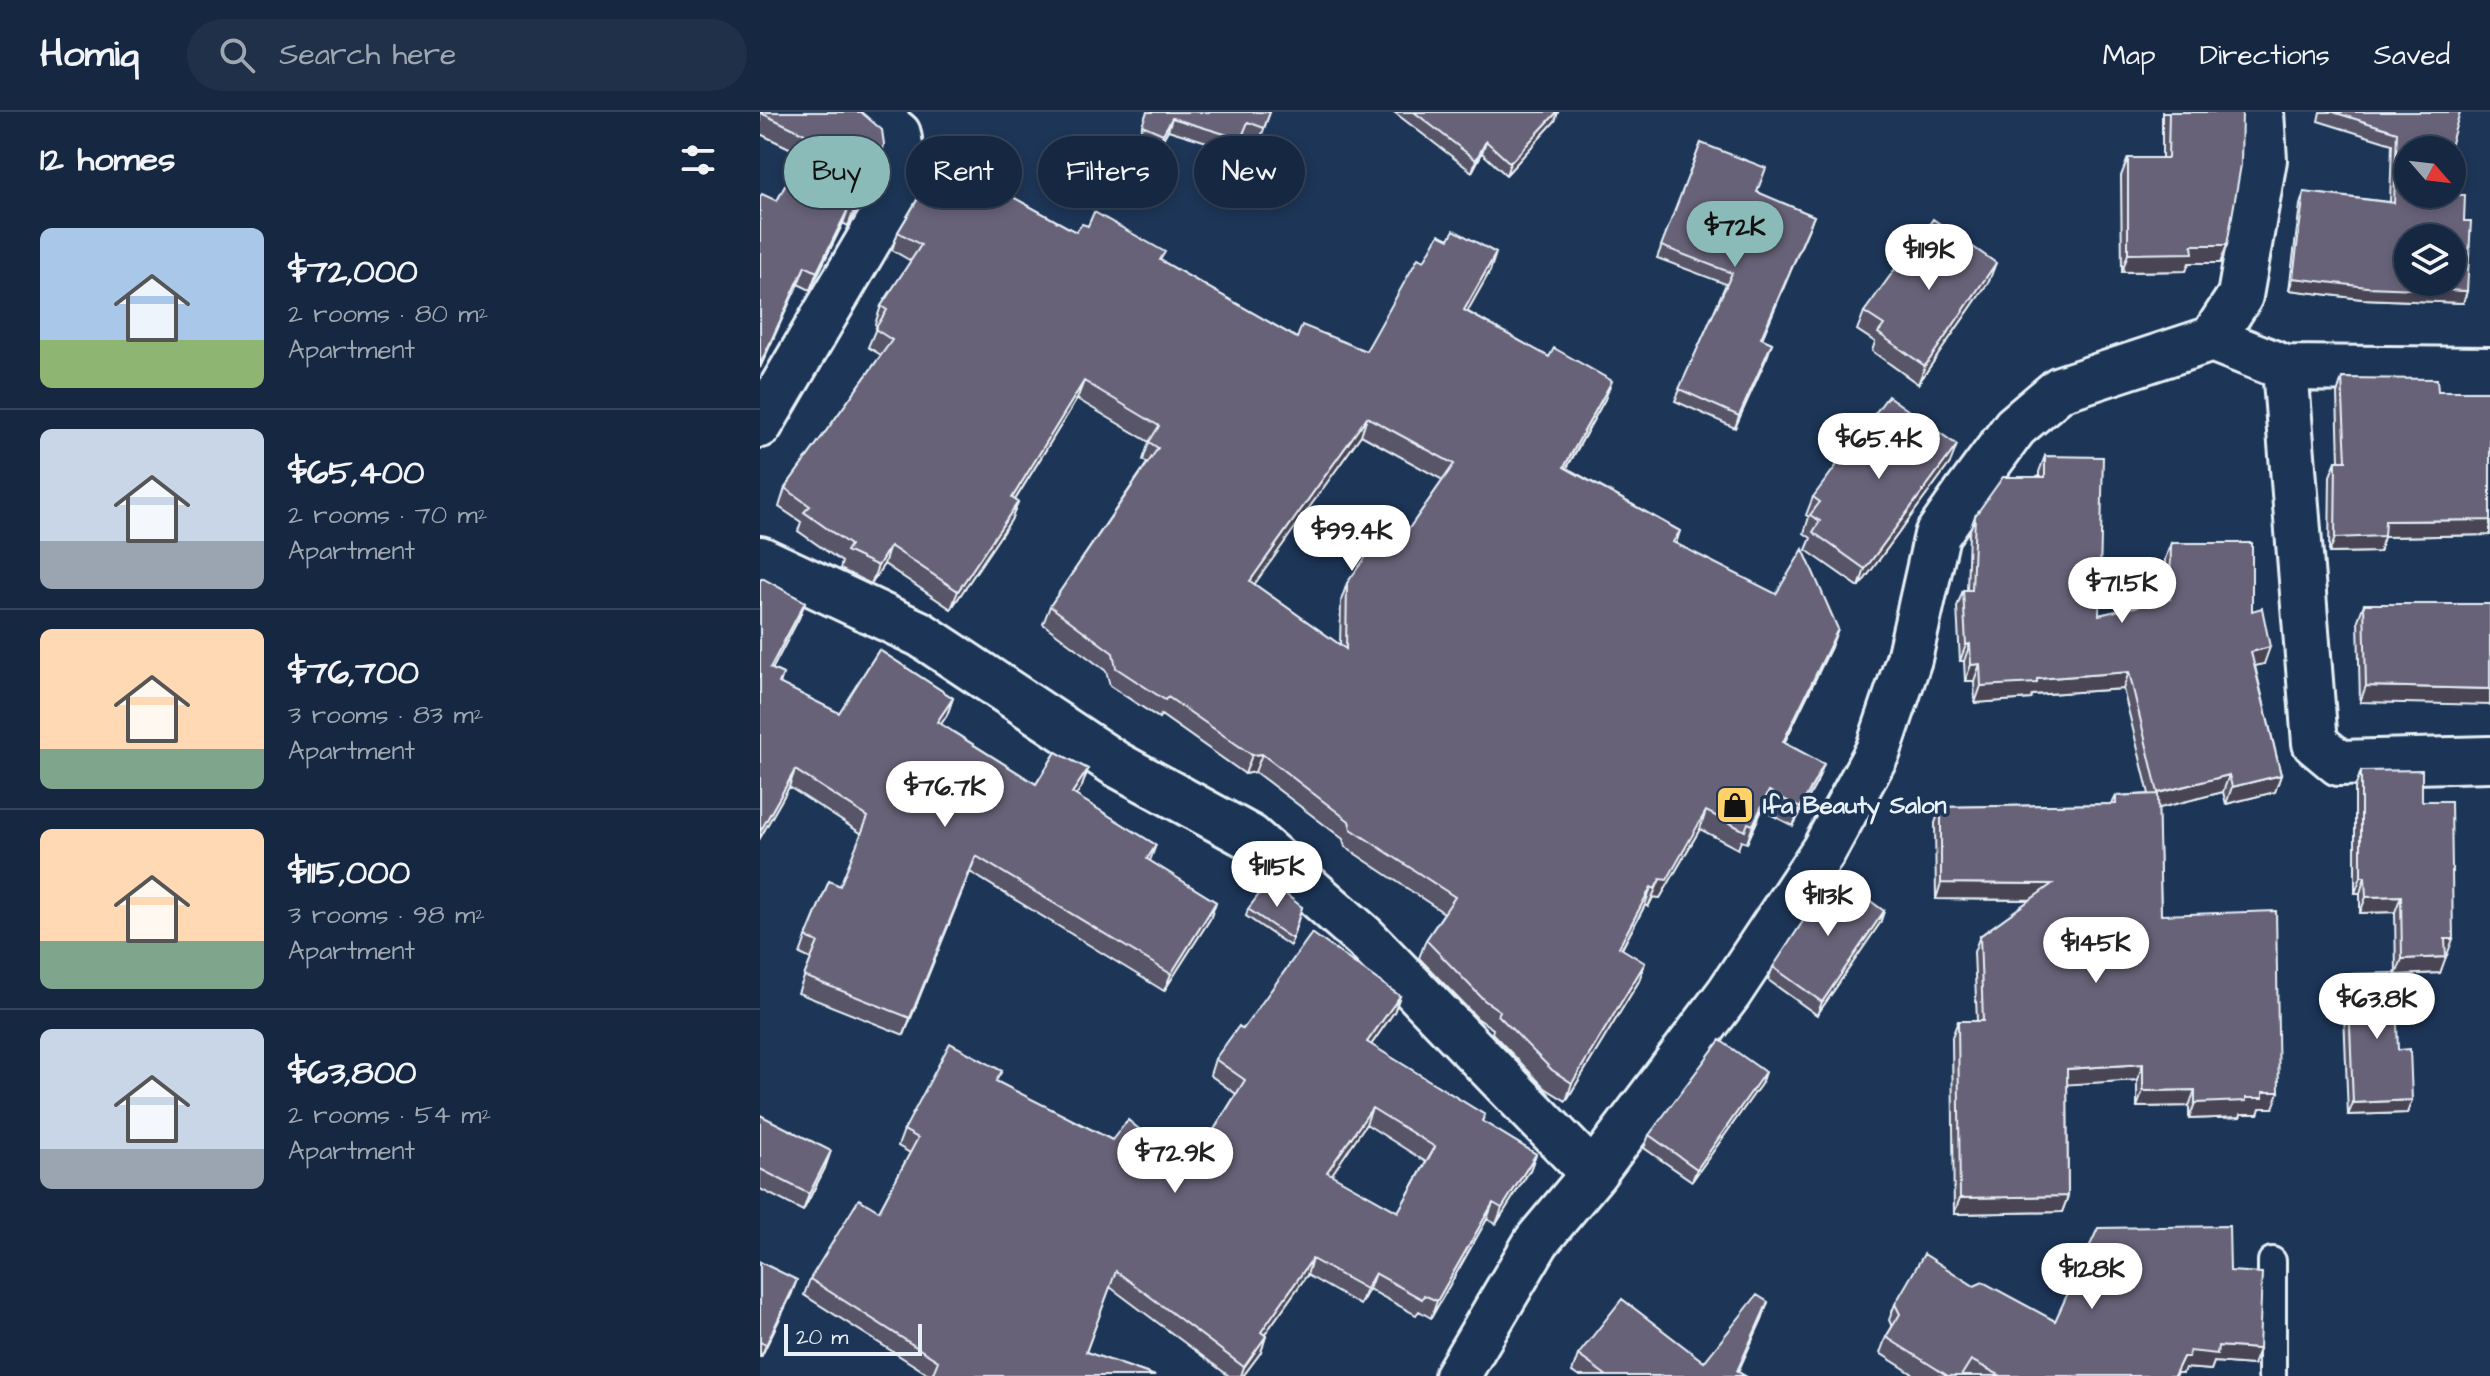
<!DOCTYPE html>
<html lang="en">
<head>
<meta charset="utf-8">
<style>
  :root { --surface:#162841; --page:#1f3048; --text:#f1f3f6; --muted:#9ea6b1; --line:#35445a; --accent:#8bbbb9 }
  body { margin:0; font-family:"Architects Daughter",sans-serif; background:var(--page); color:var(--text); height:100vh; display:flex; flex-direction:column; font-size:30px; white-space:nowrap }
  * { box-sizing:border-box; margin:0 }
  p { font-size:26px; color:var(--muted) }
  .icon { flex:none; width:44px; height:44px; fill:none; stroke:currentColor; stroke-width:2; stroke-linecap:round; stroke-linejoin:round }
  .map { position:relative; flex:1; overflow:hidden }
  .side { display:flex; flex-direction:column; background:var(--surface); width:760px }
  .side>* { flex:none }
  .guide { position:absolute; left:24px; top:24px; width:760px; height:72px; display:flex; gap:16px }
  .needle { width:52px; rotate:118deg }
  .controls { position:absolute; left:1634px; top:24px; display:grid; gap:16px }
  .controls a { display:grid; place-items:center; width:72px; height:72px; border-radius:50%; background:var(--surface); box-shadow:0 4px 12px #0003,0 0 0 2px var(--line); font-size:40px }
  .scale { position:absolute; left:24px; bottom:20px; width:138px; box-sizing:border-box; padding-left:8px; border:4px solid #e8f1f8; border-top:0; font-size:22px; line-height:28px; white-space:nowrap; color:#e8f1f8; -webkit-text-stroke:6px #1d3557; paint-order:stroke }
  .price { position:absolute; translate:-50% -68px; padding:0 18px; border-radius:28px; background:#fff; color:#222; font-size:26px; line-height:52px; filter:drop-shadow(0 2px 4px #0008) }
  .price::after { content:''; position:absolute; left:50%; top:48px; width:24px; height:18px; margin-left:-12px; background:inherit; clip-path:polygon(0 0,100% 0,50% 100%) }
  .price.current { background:var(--accent); color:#111 }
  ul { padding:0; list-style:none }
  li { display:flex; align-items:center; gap:24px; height:200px; padding:0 40px }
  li+li { border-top:2px solid var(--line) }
  li span { display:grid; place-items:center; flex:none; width:224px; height:160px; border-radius:12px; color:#555 }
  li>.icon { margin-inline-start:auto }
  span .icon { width:96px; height:96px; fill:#fffc; stroke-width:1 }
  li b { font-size:34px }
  h2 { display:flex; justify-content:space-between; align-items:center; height:96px; padding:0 40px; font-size:34px }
  .pill { padding:0 28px; border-radius:36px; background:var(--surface); box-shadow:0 4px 12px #0003,0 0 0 2px var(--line); font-size:28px; line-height:72px }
  .pill.current { background:var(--accent); color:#111 }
  header { display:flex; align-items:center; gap:48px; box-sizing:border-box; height:112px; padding:0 40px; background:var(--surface); border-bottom:2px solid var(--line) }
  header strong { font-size:38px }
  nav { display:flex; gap:44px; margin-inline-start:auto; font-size:28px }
  .search { width:560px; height:72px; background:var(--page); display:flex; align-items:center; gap:20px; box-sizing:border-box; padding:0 28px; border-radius:44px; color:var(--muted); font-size:30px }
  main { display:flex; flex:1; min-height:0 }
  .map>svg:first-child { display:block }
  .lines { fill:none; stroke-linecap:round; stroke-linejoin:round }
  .lane-casing { stroke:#e8f1f8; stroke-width:32 }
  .street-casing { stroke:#e8f1f8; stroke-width:50 }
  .lane { stroke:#1d3557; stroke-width:26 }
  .street { stroke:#1d3557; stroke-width:44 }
  .wall { fill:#595467; stroke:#e8f1f8; stroke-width:2; fill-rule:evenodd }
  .shaded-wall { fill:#494554; stroke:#e8f1f8; stroke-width:2 }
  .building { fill:#686278; stroke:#e8f1f8; stroke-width:2; fill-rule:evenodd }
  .labels { text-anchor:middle; stroke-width:7; stroke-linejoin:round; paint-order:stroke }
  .poi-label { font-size:24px; font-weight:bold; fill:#e8f1f8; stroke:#1d3557; text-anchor:start }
</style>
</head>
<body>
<header>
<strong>Homiq</strong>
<div class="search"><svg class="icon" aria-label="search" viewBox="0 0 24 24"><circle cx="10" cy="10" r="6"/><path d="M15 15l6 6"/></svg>Search here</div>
<nav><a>Map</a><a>Directions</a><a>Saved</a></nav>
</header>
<main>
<section class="side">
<h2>12 homes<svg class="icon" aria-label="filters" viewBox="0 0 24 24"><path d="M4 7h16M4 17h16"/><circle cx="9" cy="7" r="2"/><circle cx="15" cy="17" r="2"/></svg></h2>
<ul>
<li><span style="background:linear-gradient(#a9c7e8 70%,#8fb573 0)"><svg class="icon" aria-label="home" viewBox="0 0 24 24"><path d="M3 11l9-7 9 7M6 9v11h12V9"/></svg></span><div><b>$72,000</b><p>2 rooms · 80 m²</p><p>Apartment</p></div></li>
<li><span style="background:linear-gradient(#c9d6e8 70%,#9aa5b1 0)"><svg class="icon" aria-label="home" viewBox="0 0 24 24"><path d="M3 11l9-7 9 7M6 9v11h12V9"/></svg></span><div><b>$65,400</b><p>2 rooms · 70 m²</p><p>Apartment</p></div></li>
<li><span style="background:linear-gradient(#ffd9b3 75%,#7fa58c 0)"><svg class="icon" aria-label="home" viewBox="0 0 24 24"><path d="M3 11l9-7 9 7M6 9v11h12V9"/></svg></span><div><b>$76,700</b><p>3 rooms · 83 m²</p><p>Apartment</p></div></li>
<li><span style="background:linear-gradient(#ffd9b3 70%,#7fa58c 0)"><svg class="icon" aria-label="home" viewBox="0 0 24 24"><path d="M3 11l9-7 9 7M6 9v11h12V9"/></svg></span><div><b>$115,000</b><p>3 rooms · 98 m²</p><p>Apartment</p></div></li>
<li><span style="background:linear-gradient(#c9d6e8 75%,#9aa5b1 0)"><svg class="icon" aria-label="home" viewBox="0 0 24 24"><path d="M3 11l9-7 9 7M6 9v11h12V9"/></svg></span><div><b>$63,800</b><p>2 rooms · 54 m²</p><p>Apartment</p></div></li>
</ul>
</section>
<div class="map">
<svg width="1730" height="1264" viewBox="0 0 1730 1264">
  <rect width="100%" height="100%" fill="#1d3557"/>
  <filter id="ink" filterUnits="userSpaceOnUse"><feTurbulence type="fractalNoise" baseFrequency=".0125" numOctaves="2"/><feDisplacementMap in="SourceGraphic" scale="16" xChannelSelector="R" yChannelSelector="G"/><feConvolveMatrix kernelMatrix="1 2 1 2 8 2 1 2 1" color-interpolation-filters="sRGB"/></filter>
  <g filter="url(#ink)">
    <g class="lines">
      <!-- lane casing -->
      <g class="lane-casing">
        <path id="lane" d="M1512 1149V1264"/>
      </g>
      <!-- street casing -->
      <g class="street-casing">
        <path id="street" d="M1452 227 1525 256 1730 258
          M1525 256 1555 631 1579 651 1730 647
          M0 313 137 80 143 50 138 22 111 0
          M0 447 160 522 356 652 490 725 605 826 833 1062
          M697 1264 777 1129 833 1062 969 881 1064 738 1118 639 1149 547 1177 423 1205 383 1255 315 1300 277 1452 227 1480 184 1504 48 1501 0"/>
      </g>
      <!-- lane -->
      <use href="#lane" class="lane"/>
      <!-- street -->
      <use href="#street" class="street"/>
    </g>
    <!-- wall -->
    <path class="wall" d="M0 0H101L120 53 113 71 88 114 83 111 50 178 38 172 17 89 42 42 0 22Z
      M387 0H510L500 28 483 22 476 39 408 18 399 34 378 25Z
      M634 0H798L795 9 746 63 722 41 712 60Z
      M1402 0H1482L1460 151H1429L1426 159 1362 160 1361 64 1368 46H1402Z
      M1560 0H1700L1648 82 1704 109 1707 179 1703 191 1602 187 1529 178 1540 93 1544 80 1630 90 1632 32 1558 9Z
      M941 31 997 80 1054 104 1002 227 1012 231 975 316 915 289 966 172 897 146Z
      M173 41 316 120 402 149 537 226 606 239 664 149 730 159 707 199 845 287 807 356 920 419 916 432 1071 535 1024 631 1057 670 1033 714 1002 698 987 731 981 729 978 737 940 717 900 786 893 785 888 795 885 793 862 837 879 869 806 989 785 976 732 921 733 917 717 906 659 846 666 828 684 801 585 735 583 727 495 660 485 662 401 603 399 606 350 574 346 559 283 512 290 494 387 351 383 348 389 330 317 287 255 388 258 390 251 408 191 497 124 452 111 472 80 457 82 450 38 419 41 410 19 395 25 376 121 243 108 235 117 214 115 212 121 194 151 149 132 138 138 120 161 81 167 59ZM601 323 683 368 639 431 587 471 581 489 580 533 494 472Z
      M1138 159 1229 169 1158 272 1112 239 1115 230 1097 218 1104 200Z
      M1582 266 1678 279H1730V423L1624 425 1619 440 1569 441 1570 364 1576 349H1579L1577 282Z
      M1285 344 1339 503 1404 488 1405 447 1411 431 1492 499 1504 552 1495 554 1521 663 1515 680 1466 692 1463 680 1398 696 1401 803 1513 996H1500L1498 1002H1481L1480 1005 1429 1007V994L1377 995V968L1307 972 1308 1084 1302 1100 1194 1102 1192 925 1198 909H1217L1214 840 1220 824 1270 788 1176 787 1175 711 1181 695 1352 692 1356 684 1389 682 1363 577 1272 583 1271 587 1215 591 1214 569H1205L1204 549H1200L1197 495 1203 478H1207L1209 421 1215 404 1279 365V360Z
      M1190 351 1099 475 1046 438 1051 426 1044 421 1049 405 1046 403 1053 385Z
      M2 466 45 490 39 506 12 557 23 562 20 572 79 601 119 538 193 586 187 603 181 612 276 672 296 640 328 657 322 674 315 683 396 733 390 749 456 790 450 807 404 879 210 760 144 923 38 881 51 847 40 842 46 825 69 769 80 774 102 722 29 675 0 726V469Z
      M1604 492H1730L1600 590 1598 508Z
      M1601 659 1662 689 1687 843H1686L1680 861 1636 863 1635 800 1600 801V781H1595V676Z
      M542 795 530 834 486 804 488 797Z
      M1124 799 1120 811 1057 903 1008 868 1013 855Z
      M1588 862 1638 938 1652 988 1647 1001 1588 1003 1583 875Z
      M640 884 634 900 611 933 725 1003 722 1009 776 1042 770 1058 736 1112 727 1107 671 1206 659 1199 656 1203 609 1177 600 1193 547 1163 505 1222 506 1224 501 1240 483 1264H469L350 1175 326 1240 395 1264H171L44 1183 50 1167 119 1099 150 1041 138 1034 144 1018 237 970 352 1028 429 1058 476 982 450 963 455 947 483 917ZM606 1012 666 1050 638 1100 571 1063Z
      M1001 972 932 1069 884 1036 889 1023Z
      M0 1003 65 1056 43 1099 0 1077Z
      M0 1150 32 1181 1 1245H0Z
      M1470 1159 1499 1237 1493 1253 1454 1250 1451 1258 1425 1256 1423 1261H1417L1415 1264H1156L1120 1241 1126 1225 1132 1215 1129 1208 1135 1192 1214 1174 1295 1209Z
      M1008 1190 1002 1207 978 1260 985 1264H818L812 1260 818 1243 944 1250Z"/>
    <!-- shaded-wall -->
    <path class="shaded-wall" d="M797 0H798L795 9 746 63 750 51Z
      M412 6 408 18 399 34 403 22Z
      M726 29 722 41 712 60 716 48Z
      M120 53 113 71 88 114 95 96Z
      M90 93 83 111 50 178 57 160Z
      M1432 133H1467L1460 151H1429L1426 159 1362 160 1368 142Z
      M736 141 730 159 698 216 704 198Z
      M1236 151 1229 169 1158 272 1165 254Z
      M45 154 38 172 0 256V253Z
      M1533 166 1707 179 1703 191 1602 187 1529 178Z
      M1012 231 1008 243 975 316 979 304Z
      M324 269 317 287 245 404 252 386Z
      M852 269 845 287 797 373 804 355Z
      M607 305 601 323 484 487 490 469Z
      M1197 333 1190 351 1099 475 1105 457Z
      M258 390 251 408 191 497 198 479Z
      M1730 408V423L1624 425 1619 440 1569 441 1575 426 1625 409Z
      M130 434 124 452 111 472 118 454Z
      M45 490 39 506 4 573 10 556Z
      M1078 517 1071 535 1016 648 1023 630Z
      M1210 532 1204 549H1200L1206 533Z
      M1510 535 1504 552 1485 556 1491 540Z
      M1220 552 1214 569H1205L1211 553Z
      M1369 560 1363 577 1272 583 1271 587 1215 591 1221 574 1277 567Z
      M1606 574 1730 577V593L1600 590Z
      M193 586 187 603 171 627 177 610Z
      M502 642 495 660 485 662 492 643Z
      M1064 652 1057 670 1033 714 1040 696Z
      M328 657 322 674 306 698 312 681Z
      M35 658 29 675 0 726V720Z
      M1469 663 1463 680 1392 698 1398 681Z
      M1521 663 1515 680 1466 692 1472 675Z
      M1009 679 1002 698 987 731 993 713Z
      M946 699 940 717 900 786 893 785 888 795 900 767Z
      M216 744 210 760 144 923 150 906Z
      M1601 765H1605L1600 781H1595Z
      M1181 771 1292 772 1287 788 1176 787Z
      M891 775 885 793 853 853 859 835Z
      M1641 784 1635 800 1600 801 1606 785Z
      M456 790 450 807 404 879 411 862Z
      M1124 799 1120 811 1057 903 1062 890Z
      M1685 827H1693L1687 843H1679Z
      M1686 845 1680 861 1636 863 1642 847Z
      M885 851 879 869 806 989 812 971Z
      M640 884 634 900 601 947 607 930Z
      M1383 952 1377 968 1301 973 1307 957Z
      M1005 960 1001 972 932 1069 937 1057Z
      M1435 978 1429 994 1377 995 1383 979Z
      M1503 980H1519L1513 996H1500L1498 1002H1481L1480 1005 1429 1007 1435 991 1486 986Z
      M1652 988 1647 1001 1588 1003 1593 991Z
      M612 996 606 1012 562 1077 567 1060Z
      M71 1039 65 1056 43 1099 49 1082Z
      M776 1042 770 1058 736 1112 742 1096Z
      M1308 1084 1302 1100 1194 1102 1200 1086Z
      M733 1091 727 1107 671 1206 677 1189Z
      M552 1147 547 1163 495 1236 501 1220Z
      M615 1161 609 1177 600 1193 606 1177Z
      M37 1168 32 1181 1 1245 6 1233Z
      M1008 1190 1002 1207 975 1264Z
      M506 1224 501 1240 483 1264H481L484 1255Z
      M1458 1234 1499 1237 1493 1253 1454 1250 1451 1258 1425 1256 1423 1261H1417L1414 1264 1423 1245 1430 1239Z"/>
    <!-- building -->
    <path class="building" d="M4 0H101L122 18 124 32 120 53 95 96 90 93 57 160 45 154 0 253V85L2 82 17 89 51 25 3 2Z
      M387 0H510L504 16 488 10 481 27 412 6 403 22 382 13Z
      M654 0H797L750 51 726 29 716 48Z
      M1409 0H1482L1481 53 1467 133H1432L1433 141 1368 142V46H1408Z
      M1573 0H1700L1689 38H1648V82L1705 83 1704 109H1711L1707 179 1607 175 1533 166 1544 80 1634 91 1637 20ZM1648 126H1692V170H1648Z
      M941 31 1006 56 997 80 1054 104 1001 226 1012 231 979 304 919 277 972 161 901 134Z
      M173 41 316 120 322 112 328 114 334 100 405 140 400 148 537 226 542 213 606 239 658 146 664 149 679 122 689 127 694 118 736 141 704 198 789 245 794 236 852 269 804 355 920 419 913 430 1016 482 1043 437 1078 517 1023 630 1064 652 1040 696 1009 679 993 713 988 711 985 719 946 699 907 768 900 767 895 777 891 775 859 835 885 851 812 971 792 958 738 903 740 899 724 888 666 828 695 785 591 717 589 709 502 642 492 643 408 585 405 588 356 556 353 541 290 494 398 336 389 330 399 314 324 269 252 386 258 390 198 479 130 434 118 454 86 439 90 433 44 400 50 394 25 376 132 228 115 217 127 198 121 194 161 133 138 120 165 75ZM607 305 694 352 639 431 623 421 587 471 586 537 490 469Z
      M1173 107 1236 151 1165 254 1118 221 1124 213 1104 200 1135 157 1138 159Z
      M1582 266 1677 267 1678 279H1730V408L1625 409 1624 424 1575 426 1576 349H1586Z
      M1128 284 1197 333 1105 457 1053 420 1060 409 1050 403 1060 390 1053 385Z
      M1285 344 1343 345 1339 503 1410 487 1411 431H1492V499L1502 496 1510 535 1491 540 1521 663 1472 675 1469 663 1398 681 1369 560 1277 567V571L1221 574 1220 552 1211 553 1210 532 1206 533 1203 478H1212L1215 404 1243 365H1285Z
      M2 466 45 490 10 556 23 562 19 571 79 601 119 538 193 586 177 610 276 672 296 640 328 657 312 681 396 733 387 747 456 790 411 862 216 744 150 906 44 864 58 830 46 825 69 769 80 774 108 705 35 658 0 720V469Z
      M1604 492H1730V577L1606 574Z
      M1662 658V689H1691L1693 827H1685L1686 845 1642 847 1641 784 1606 785 1605 765H1601V659Z
      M1398 682 1401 803 1516 799 1519 980H1503V986H1486V989L1435 991V978L1383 979V952L1307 957 1308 1084 1200 1086 1198 909H1223L1220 824 1292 772 1181 771V695L1356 692V684Z
      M1074 762 1124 799 1062 890 1013 855Z
      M509 769 542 795 532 827 488 797Z
      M552 821 640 884 607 930 725 1003 722 1009 776 1042 742 1096 733 1091 677 1189 664 1183 662 1187 615 1161 606 1177 552 1147 501 1220 506 1224 484 1255 356 1159 326 1240 395 1264H172L178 1249 50 1167 99 1087 119 1099 158 1026 144 1018 190 931 242 959 236 969 352 1028 368 1008 429 1058 485 968 455 947 479 914 483 917ZM612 996 675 1035 638 1100 567 1060Z
      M1635 861 1638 938 1650 937 1652 988 1593 991 1588 862Z
      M960 928 1005 960 937 1057 889 1023Z
      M0 1003 71 1039 49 1082 0 1057Z
      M1469 1114 1470 1159 1502 1161 1499 1237 1458 1234 1457 1242 1430 1239 1429 1245H1423L1414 1264H1241L1211 1248 1201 1264H1188L1126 1225 1140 1202 1135 1192 1164 1142 1214 1174 1223 1170 1295 1209 1338 1116Z
      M0 1150 37 1168 6 1233 0 1230Z
      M997 1183 1008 1190 977 1259 985 1264H847L818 1243 862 1187 944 1250Z"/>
  </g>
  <!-- icons -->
  <defs>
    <g id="shop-square" transform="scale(2)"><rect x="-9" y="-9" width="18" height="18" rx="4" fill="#ffd166" stroke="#1d3557"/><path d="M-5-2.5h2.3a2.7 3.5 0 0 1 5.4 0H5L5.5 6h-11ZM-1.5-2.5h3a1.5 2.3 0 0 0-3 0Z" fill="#111"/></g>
  </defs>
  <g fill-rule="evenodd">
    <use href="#shop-square" x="975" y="693"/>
  </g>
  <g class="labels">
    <!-- poi labels -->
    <g class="poi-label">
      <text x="1003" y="701">Ifa Beauty Salon</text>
    </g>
  </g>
</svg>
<div class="controls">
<a><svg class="needle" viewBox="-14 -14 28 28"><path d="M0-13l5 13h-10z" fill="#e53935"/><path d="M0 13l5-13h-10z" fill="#9ea6b1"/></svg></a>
<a><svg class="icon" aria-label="layers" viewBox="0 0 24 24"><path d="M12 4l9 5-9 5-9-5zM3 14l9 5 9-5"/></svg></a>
</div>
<div class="scale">20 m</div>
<b class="price current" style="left:975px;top:157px">$72K</b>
<b class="price" style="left:1169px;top:180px">$119K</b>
<b class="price" style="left:1119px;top:369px">$65.4K</b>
<b class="price" style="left:592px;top:461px">$99.4K</b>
<b class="price" style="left:1362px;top:513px">$71.5K</b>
<b class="price" style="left:185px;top:717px">$76.7K</b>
<b class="price" style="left:517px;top:797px">$115K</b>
<b class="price" style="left:1068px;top:826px">$113K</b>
<b class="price" style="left:1336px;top:873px">$145K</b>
<b class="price" style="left:1617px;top:929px">$63.8K</b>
<b class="price" style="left:415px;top:1083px">$72.9K</b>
<b class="price" style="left:1332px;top:1199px">$128K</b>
<div class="guide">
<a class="pill current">Buy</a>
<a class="pill">Rent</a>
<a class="pill">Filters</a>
<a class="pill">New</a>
</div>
</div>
</main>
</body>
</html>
